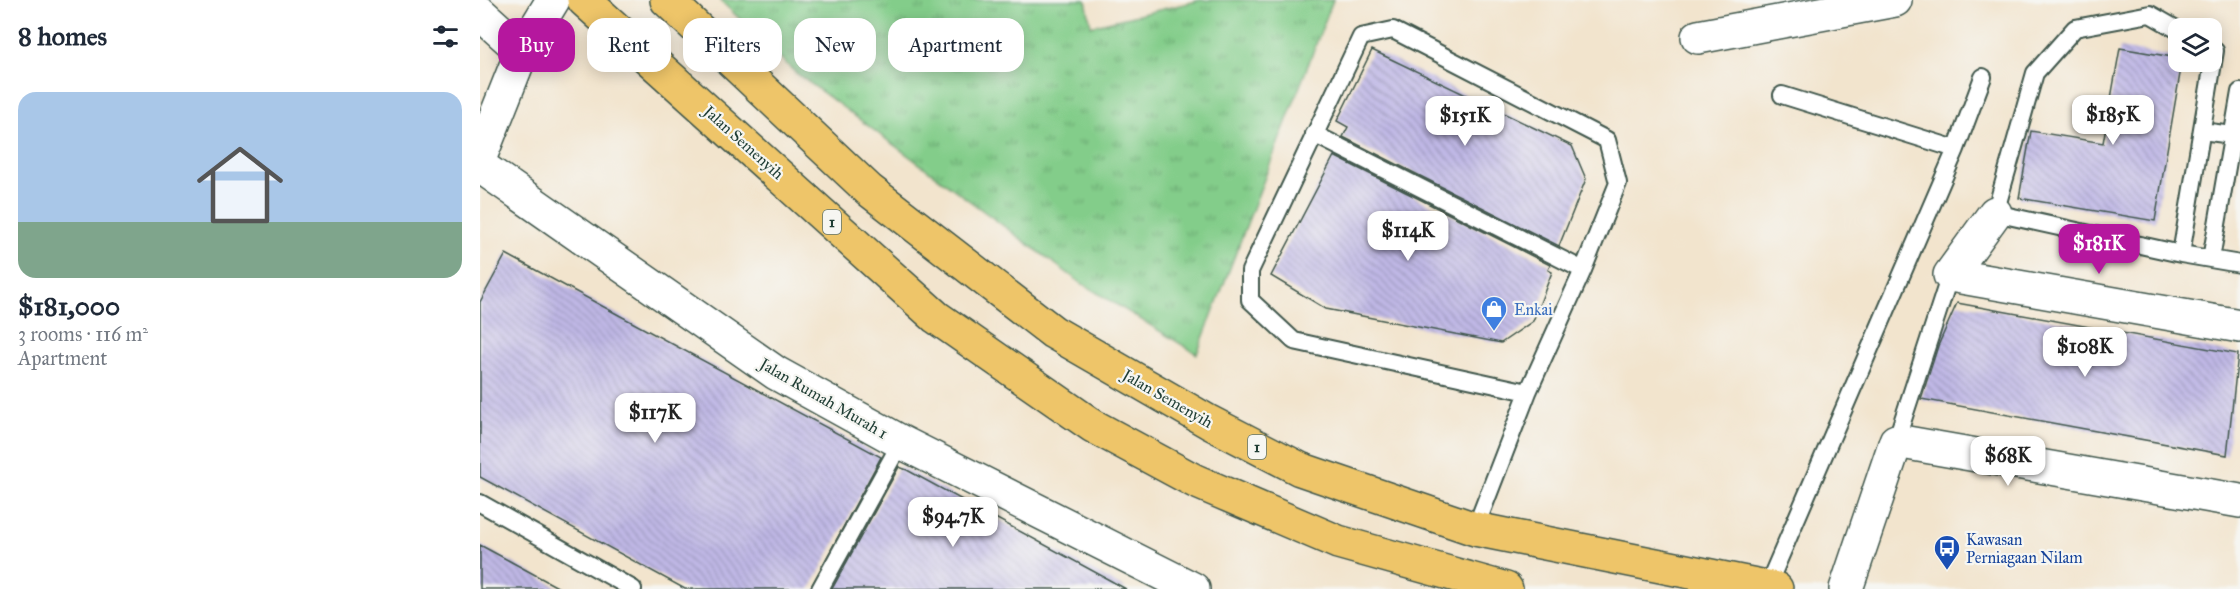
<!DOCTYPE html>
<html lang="en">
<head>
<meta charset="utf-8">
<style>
  :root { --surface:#fff; --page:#f2f2f3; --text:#1f2937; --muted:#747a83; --line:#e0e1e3; --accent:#b5179e }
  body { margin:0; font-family:"IM FELL Great Primer",serif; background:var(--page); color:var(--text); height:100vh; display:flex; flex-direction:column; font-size:22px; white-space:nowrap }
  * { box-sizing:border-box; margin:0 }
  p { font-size:20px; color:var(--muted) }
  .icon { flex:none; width:33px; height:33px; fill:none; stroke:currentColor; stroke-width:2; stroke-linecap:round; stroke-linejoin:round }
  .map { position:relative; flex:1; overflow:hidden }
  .side { display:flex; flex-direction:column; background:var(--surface); width:480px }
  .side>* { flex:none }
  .top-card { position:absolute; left:18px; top:18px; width:570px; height:54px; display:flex; gap:12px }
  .buttons { position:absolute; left:1688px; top:18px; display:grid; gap:12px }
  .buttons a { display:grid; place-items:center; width:54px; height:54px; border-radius:12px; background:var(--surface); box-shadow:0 3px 15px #0003; font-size:30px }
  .price { position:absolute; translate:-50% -51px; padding:0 14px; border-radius:12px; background:#fff; color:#222; font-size:20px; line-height:39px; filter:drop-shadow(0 2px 3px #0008) }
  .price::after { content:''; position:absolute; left:50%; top:36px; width:18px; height:14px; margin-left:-9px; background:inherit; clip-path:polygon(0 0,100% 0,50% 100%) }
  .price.active { background:var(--accent); color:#fff }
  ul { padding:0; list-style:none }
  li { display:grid; align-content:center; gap:12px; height:318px; padding:0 18px }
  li+li { border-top:2px solid var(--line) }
  li span { display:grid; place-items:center; height:186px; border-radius:18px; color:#555 }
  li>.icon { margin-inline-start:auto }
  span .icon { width:108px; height:108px; fill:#fffc; stroke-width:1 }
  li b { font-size:26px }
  h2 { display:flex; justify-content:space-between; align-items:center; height:72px; padding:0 18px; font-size:26px }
  .chip { padding:0 21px; border-radius:18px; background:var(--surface); box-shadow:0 3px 15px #0003; font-size:21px; line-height:54px }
  .chip.active { background:var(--accent); color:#fff }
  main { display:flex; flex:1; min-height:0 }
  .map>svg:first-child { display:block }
  .grass { fill:url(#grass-tufts); stroke:#51855f; stroke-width:1.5 }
  .building { fill:url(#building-back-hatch) }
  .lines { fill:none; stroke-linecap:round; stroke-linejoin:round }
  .service-casing { stroke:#3f564b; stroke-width:20 }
  .minor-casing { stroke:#3f564b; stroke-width:36 }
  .primary-casing { stroke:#3f564b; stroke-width:36 }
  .service { stroke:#fff; stroke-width:16 }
  .minor { stroke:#fff; stroke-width:33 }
  .primary { stroke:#eec569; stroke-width:33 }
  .labels { text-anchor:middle; stroke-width:4.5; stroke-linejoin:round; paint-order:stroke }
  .shield { fill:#f6f6f2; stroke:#60746d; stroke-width:1.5 }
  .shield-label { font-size:15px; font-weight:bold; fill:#1f3d34 }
  .street-label { font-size:16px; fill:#1f3d34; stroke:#f6f6f2 }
  .shop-label { font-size:16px; fill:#366cbe; stroke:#f6f6f2; text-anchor:start }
  .transit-label { font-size:16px; fill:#164399; stroke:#f6f6f2; text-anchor:start }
</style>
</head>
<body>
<main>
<section class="side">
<h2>8 homes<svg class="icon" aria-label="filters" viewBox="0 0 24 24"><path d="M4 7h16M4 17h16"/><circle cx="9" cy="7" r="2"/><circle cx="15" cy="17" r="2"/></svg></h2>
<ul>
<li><span style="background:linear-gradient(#a9c7e8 70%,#7fa58c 0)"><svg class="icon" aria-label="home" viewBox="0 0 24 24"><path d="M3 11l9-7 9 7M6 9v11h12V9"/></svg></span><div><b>$181,000</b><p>3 rooms · 116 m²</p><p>Apartment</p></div></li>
</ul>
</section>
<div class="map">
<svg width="1760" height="589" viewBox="0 0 1760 589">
  <defs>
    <pattern id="grass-tufts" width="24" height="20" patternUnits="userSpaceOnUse" patternTransform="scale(1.5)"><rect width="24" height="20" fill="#83cd8a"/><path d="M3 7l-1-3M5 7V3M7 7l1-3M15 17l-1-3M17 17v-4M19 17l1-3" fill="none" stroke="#6ba872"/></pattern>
    <pattern id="building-back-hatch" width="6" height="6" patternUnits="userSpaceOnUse" patternTransform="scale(1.5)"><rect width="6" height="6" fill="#c0b8e6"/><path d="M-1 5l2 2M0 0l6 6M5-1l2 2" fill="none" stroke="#9b97bb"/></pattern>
  </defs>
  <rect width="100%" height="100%" fill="#f6f6f2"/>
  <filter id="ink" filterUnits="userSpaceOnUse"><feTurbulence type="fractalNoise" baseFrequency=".0167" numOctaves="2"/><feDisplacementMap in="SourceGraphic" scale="12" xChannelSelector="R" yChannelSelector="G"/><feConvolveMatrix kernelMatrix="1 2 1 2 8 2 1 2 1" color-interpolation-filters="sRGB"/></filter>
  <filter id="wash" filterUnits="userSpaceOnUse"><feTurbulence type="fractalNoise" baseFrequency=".008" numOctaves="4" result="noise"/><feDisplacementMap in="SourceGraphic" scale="24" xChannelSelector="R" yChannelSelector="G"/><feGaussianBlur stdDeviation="1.35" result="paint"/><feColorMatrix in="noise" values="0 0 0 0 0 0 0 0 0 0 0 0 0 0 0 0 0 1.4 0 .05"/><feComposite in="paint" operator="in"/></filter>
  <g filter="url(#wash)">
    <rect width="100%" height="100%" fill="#f2e4cd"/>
    <!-- grass -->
    <path class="grass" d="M240 0H606L611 26 721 0H853L717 354 601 283 315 72Z"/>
    <g id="blocks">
      <!-- building -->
      <path class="building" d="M1640 48 1698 58V62H1702L1675 221 1539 198 1551 131 1623 143Z
        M892 50 1092 146 1106 179 1079 246 863 137 868 127 857 121Z
        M854 156 1070 265 1068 270 1072 272 1053 321 1021 343 846 309 791 276Z
        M26 254 401 457 330 589H205L0 477V302Z
        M1477 303 1758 354 1747 455 1441 399 1458 346Z
        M419 467 427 470 646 589H352Z
        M0 545 26 559 81 589H0Z"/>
    </g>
  </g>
  <g filter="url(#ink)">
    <use href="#blocks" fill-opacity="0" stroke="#3f564b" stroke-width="1.5"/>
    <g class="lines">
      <!-- service casing -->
      <g class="service-casing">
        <path id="service" d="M1698 30 1670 14 1595 28 1555 73 1515 213 1701 254 1760 264
          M1302 95 1476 149
          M1722 131 1752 135
          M834 134 1103 270
          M1701 254 1735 51 1731 49
          M1731 259 1760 92
          M1416 441 1470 275
          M0 503 153 589
          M995 529 1048 392 1103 270 1138 183 1127 140 913 30 881 37 770 271V300L814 341 1048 392
          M1287 587 1476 149 1503 77
          M340 589 421 442"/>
      </g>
      <!-- minor casing -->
      <g class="minor-casing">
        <path id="minor" d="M0 13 42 51
          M1218 37 1415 0
          M0 157 42 51 73 0
          M0 166 296 373 421 442 713 589
          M1515 213 1470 275 1760 326
          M1366 589 1416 441 1760 501"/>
      </g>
      <!-- primary casing -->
      <g class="primary-casing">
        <path id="primary" d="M104 0 456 317 613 426 715 481 858 542 1026 589
          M187 0 389 190 573 332 729 422 820 469 995 529 1296 589"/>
      </g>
      <!-- service -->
      <use href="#service" class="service"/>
      <!-- minor -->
      <use href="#minor" class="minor"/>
      <!-- primary -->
      <use href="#primary" class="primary"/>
    </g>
  </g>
  <!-- icons -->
  <defs>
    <g id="shop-pin" transform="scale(1.35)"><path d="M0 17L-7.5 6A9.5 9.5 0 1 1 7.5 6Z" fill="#3f7fe0" stroke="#f6f6f2"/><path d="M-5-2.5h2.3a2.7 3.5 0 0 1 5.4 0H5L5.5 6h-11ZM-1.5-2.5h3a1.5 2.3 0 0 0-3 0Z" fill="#fff"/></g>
    <g id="bus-pin" transform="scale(1.35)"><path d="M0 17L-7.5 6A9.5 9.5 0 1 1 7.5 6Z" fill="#1a4fb4" stroke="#f6f6f2"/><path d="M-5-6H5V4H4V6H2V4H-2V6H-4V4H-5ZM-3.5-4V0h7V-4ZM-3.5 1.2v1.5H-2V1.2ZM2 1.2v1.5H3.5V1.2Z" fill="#fff"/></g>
  </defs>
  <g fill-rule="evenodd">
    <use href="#shop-pin" x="1014" y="309"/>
    <use href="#bus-pin" x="1467" y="548"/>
  </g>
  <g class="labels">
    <!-- shield labels -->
    <g class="shield">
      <rect x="343" y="210" width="18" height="24" rx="4.5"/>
      <rect x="768" y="435" width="18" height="24" rx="4.5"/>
    </g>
    <g class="shield-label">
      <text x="352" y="227">1</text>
      <text x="777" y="452">1</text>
    </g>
    <!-- street labels -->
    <g class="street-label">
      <text transform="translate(264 142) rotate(42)" y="6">Jalan Semenyih</text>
      <text transform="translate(344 398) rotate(30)" y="6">Jalan Rumah Murah 1</text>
      <text transform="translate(688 398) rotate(30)" y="6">Jalan Semenyih</text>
    </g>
    <!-- shop labels -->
    <g class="shop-label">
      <text x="1034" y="315">Enkai</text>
    </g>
    <!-- transit labels -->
    <g class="transit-label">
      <text x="1486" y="545">Kawasan<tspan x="1486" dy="18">Perniagaan Nilam</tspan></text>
    </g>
  </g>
</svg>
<div class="buttons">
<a><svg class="icon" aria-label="layers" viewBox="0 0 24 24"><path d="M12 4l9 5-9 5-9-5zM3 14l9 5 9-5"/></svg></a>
</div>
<b class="price" style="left:1633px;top:146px">$185K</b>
<b class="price" style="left:985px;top:147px">$151K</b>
<b class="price" style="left:928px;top:262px">$114K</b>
<b class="price active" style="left:1619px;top:275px">$181K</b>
<b class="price" style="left:1605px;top:378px">$108K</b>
<b class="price" style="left:175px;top:444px">$117K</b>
<b class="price" style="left:1528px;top:487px">$68K</b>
<b class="price" style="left:473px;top:548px">$94.7K</b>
<div class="top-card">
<a class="chip active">Buy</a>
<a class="chip">Rent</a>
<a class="chip">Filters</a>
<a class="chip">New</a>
<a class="chip">Apartment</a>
</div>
</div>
</main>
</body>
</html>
